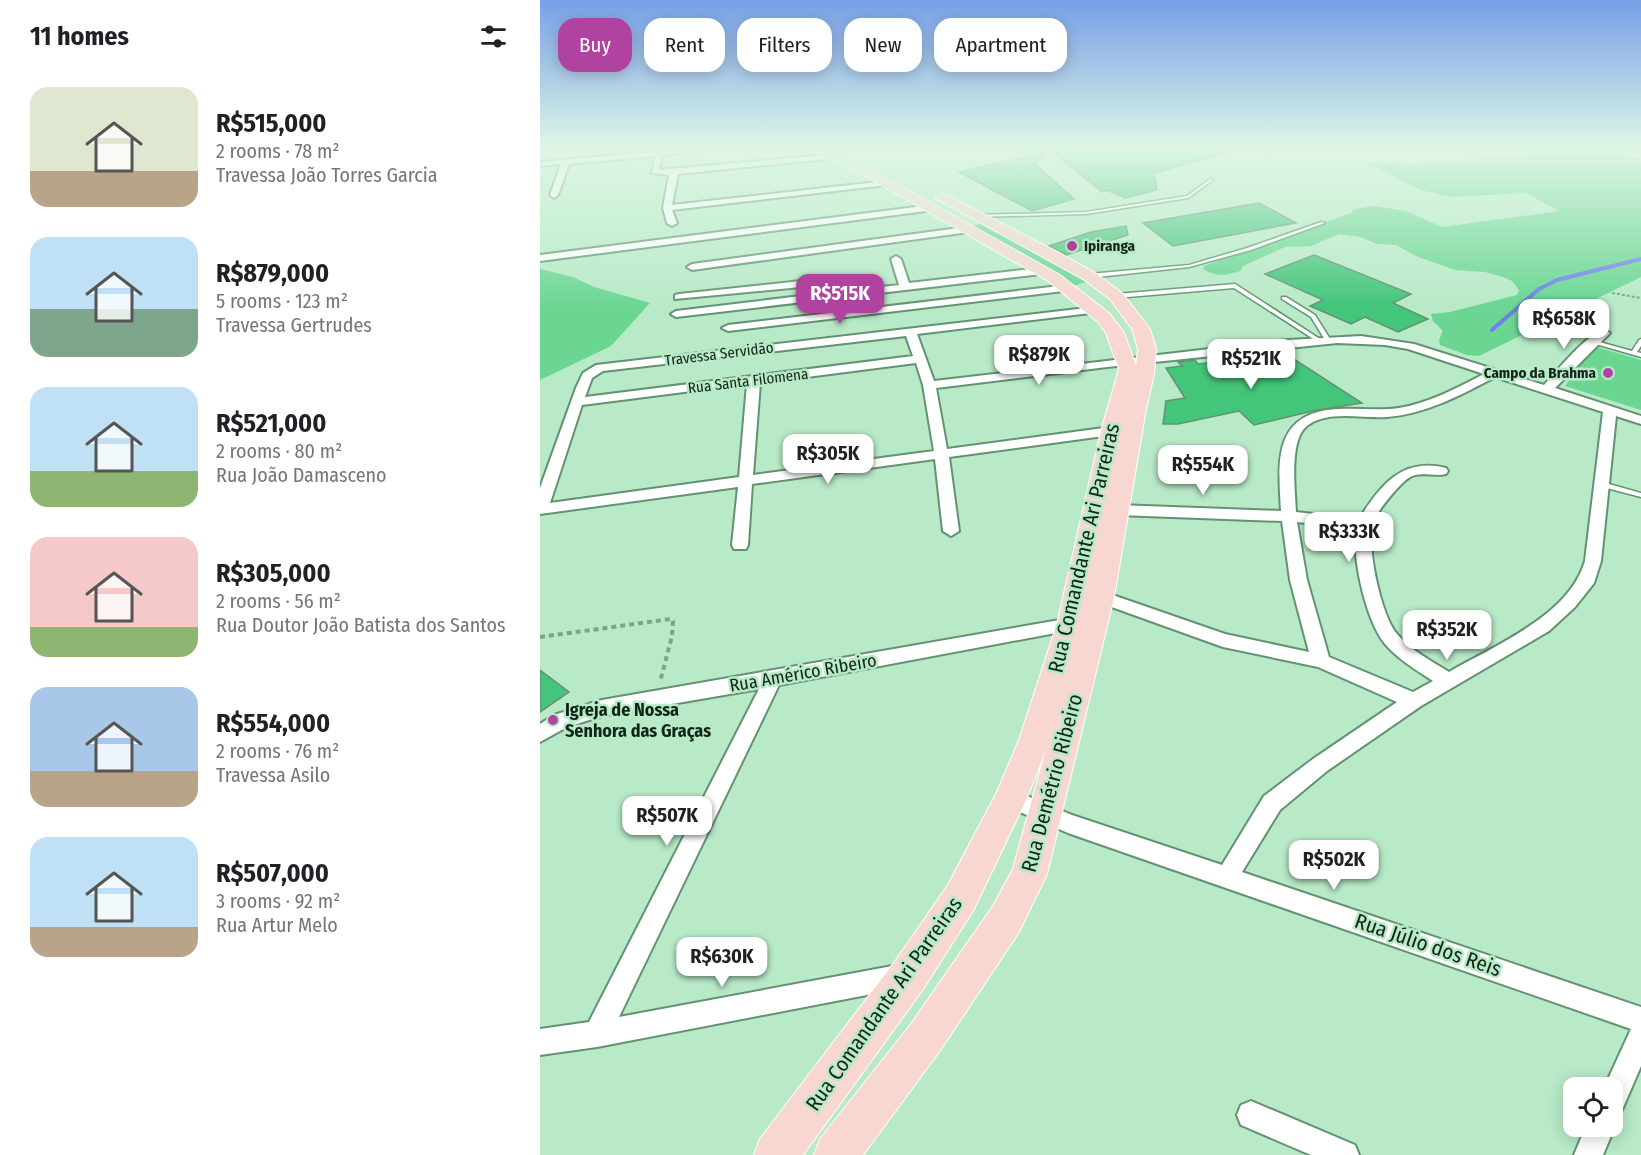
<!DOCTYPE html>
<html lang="en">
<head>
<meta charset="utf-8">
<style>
  :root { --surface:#fff; --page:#f6f6f6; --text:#202124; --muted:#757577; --accent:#b143a0 }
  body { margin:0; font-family:"Fira Sans Condensed",sans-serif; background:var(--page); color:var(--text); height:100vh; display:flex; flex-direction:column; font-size:22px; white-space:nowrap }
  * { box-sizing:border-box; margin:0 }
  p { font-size:20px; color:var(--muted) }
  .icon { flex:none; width:33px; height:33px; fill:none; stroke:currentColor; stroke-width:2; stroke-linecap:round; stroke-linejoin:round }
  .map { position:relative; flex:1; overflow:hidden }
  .details { display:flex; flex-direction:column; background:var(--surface); width:540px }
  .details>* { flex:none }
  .guide { position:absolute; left:18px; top:18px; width:570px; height:54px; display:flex; gap:12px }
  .buttons { position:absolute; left:1023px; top:1077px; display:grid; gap:12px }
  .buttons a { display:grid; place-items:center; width:60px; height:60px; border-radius:12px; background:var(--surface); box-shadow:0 3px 15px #0003; font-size:30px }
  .price { position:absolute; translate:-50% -51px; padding:0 14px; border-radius:12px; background:#fff; color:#222; font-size:20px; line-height:39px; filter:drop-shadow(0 2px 3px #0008) }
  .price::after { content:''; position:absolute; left:50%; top:36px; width:18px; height:14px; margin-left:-9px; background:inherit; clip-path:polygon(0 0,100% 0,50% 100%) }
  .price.selected { background:var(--accent); color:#fff }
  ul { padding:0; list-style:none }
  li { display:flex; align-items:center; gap:18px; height:150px; padding:0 30px }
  li span { display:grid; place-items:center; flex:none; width:168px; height:120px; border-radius:18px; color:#555 }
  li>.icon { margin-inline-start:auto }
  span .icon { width:72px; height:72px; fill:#fffc; stroke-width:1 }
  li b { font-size:26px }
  h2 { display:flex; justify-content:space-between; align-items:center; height:72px; padding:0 30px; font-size:26px }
  .chip { padding:0 21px; border-radius:18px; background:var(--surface); box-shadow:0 3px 15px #0003; font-size:21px; line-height:54px }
  .chip.selected { background:var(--accent); color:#fff }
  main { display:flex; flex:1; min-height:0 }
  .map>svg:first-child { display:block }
  .green { fill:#6ad692 }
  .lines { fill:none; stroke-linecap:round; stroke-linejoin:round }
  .stream { stroke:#6f81e9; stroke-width:4 }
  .building { fill:#43c57a; stroke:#639272; stroke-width:1.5 }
  .service-casing { stroke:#639272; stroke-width:3 }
  .minor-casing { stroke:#639272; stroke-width:4 }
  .primary-casing { stroke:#fff; stroke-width:2 }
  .motorway-casing { stroke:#fff; stroke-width:3 }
  .path-far1 { stroke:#7da489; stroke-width:2; stroke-dasharray:3 2; stroke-linecap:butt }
  .path { stroke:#7da489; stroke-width:4; stroke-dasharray:5 4; stroke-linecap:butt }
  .service { fill:#fff; fill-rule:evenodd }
  .minor { fill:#fff; fill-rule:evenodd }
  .primary { fill:#f7d7d0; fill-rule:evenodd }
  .motorway { fill:#f2bdb0; fill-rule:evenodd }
  .poi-dot { fill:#b143a0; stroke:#b8eac7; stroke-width:2 }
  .labels { text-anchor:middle; stroke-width:5; stroke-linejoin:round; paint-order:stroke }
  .far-poi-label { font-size:15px; font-weight:bold; fill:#112518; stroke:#b8eac7; text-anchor:start }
  .far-street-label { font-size:15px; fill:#112518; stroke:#b8eac7 }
  .street-label { font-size:18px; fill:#112518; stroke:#b8eac7 }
  .poi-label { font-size:18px; font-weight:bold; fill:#112518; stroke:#b8eac7; text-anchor:start }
  .near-street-label { font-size:21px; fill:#112518; stroke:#b8eac7 }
</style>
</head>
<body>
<main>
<section class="details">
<h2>11 homes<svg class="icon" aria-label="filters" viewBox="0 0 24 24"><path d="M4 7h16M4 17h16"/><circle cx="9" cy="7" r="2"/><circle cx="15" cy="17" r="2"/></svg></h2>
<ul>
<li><span style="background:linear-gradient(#dfe7d0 70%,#b9a48a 0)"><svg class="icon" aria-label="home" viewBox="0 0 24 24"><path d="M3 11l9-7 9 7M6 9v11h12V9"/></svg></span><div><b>R$515,000</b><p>2 rooms · 78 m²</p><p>Travessa João Torres Garcia</p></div></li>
<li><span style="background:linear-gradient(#bfe0f5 60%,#7fa58c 0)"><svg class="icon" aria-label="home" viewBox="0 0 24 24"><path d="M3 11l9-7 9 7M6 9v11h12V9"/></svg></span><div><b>R$879,000</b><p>5 rooms · 123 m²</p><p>Travessa Gertrudes</p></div></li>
<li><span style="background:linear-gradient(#bfe0f5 70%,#8fb573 0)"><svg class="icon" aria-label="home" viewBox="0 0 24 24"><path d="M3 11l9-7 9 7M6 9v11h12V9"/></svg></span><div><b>R$521,000</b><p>2 rooms · 80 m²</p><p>Rua João Damasceno</p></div></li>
<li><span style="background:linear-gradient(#f6c9c9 75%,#8fb573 0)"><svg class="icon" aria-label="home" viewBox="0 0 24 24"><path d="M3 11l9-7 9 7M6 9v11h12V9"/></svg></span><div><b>R$305,000</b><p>2 rooms · 56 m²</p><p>Rua Doutor João Batista dos Santos</p></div></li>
<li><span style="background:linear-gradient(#a9c7e8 70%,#b9a48a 0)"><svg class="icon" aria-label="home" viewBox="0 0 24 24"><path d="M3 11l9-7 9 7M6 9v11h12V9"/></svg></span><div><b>R$554,000</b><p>2 rooms · 76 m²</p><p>Travessa Asilo</p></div></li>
<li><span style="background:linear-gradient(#bfe0f5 75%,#b9a48a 0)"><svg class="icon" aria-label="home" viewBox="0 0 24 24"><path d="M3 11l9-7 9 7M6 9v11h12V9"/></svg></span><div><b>R$507,000</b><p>3 rooms · 92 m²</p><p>Rua Artur Melo</p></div></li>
</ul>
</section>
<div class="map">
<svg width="1101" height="1155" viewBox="0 0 1101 1155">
  <rect width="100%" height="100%" fill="#b8eac7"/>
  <!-- green -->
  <path class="green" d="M1046 147H1060L1101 160V277L939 356 927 355 900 345 899 340 903 331 893 321 891 314 910 312 977 295 979 290 972 281 963 277 945 272 915 270 878 257 856 245 837 244 821 237 799 234 771 246 745 247 703 266 700 271C687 276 675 277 663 269L664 266 811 213 814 209 834 206 866 211 902 227 1020 211 985 193 912 197 881 190 827 163 874 164 1055 151Z
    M443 223 546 282 533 286 427 228Z
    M0 269 33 277 54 287 110 303 71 346 0 380Z
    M1053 346 1101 360V410L1025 386Z"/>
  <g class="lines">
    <!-- stream -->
    <path class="stream" d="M952 330 999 289 1017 280 1101 259"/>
  </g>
  <!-- building -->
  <path class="building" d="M531 147H691V151L614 173 617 190 585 198 567 190 562 192 511 151Z
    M507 152 496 165 534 199 492 211 419 172Z
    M719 203 756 223 633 246 603 223Z
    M586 226 588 235 526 255 509 246 551 232Z
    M774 255 871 294 853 303 888 319 858 332 825 317 811 324 770 306 783 300 725 274Z
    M746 354 822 403 777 410 714 425 699 411 638 424H623L626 401 645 398 626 368 642 366 638 362 655 360 658 364Z
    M0 670 29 692 0 712Z"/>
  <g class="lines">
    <!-- service casing -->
    <g class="service-casing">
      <path id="service" d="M670 179 673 180 648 198 546 214 437 217 435 216 437 215 546 212 647 196Z
        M781 222 785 223 711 250 649 267 549 278 546 276 549 274 649 265 707 248Z
        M695 284 780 339 775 340 694 288 576 298 573 296 576 294Z
        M742 297H746L775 315 790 339 789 340H785L771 317 742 299Z
        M1101 339V346L1097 352 1101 353V357L1049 342 1052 340 1092 351 1099 340Z
        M1059 482H1062L1101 493V497L1059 486 1058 484Z"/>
    </g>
    <!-- minor casing -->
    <g class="minor-casing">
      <path id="minor" d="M165 147H190L122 155 119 170 297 154 301 156 297 158 138 174 132 205 346 181 350 183 346 185 132 210 137 223 132 226 127 223 123 208 129 175 112 173 115 156 29 164 18 195 14 198 10 195 21 164 0 166V162Z
        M391 205 394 206V210L0 261V255Z
        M426 227 431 230 429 232 152 270 147 267 152 264Z
        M356 256 361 259 369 283 501 268 506 271 501 274 136 317 131 314 136 311 277 294 273 289 261 287 135 299V295L139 294 261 281 281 285 287 293 359 285 351 259Z
        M528 285 533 288 532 290 188 331 182 328 188 325Z
        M555 307 559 308V312L377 334 394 381 748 340 821 336 874 344 1004 385C1019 369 1044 336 1064 330L1070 333 1015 388 1101 416V424L1076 416 1061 561 1054 583 1035 607 1009 631 881 706 787 771 740 810 702 872 1101 1007V1066L1082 1110 1072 1114V1088H1064L1091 1029 528 833 464 805 460 798 464 791 471 789 532 815 682 865 724 796 773 759 857 702 778 667 683 647 555 601 553 597 555 593 561 591 685 634 769 652 750 580 742 521 578 515 570 510 578 505 741 511C738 460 733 412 799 409 819 408 839 411 859 408 889 403 917 388 944 374L868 349 845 345 797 343 567 367 396 388 407 449 571 427 578 431 571 435 409 457 419 531 411 536 403 531 395 459 212 484 208 545 206 549H194L192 545 198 487 0 514V488L36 388 43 373 56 365ZM366 336 373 356 45 397 52 378 63 371ZM376 363 383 385 394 451 213 475 220 383ZM955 377 1063 412 1045 561C1029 616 955 645 909 672 891 661 871 650 857 634 841 615 826 547 833 523 836 512 860 483 870 477 881 471 894 477 906 474L908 471 906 468C862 457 841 485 819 519L756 512C755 491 750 447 763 430 781 408 823 419 847 417 886 414 921 395 955 377ZM207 384 199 477 10 503 42 405ZM757 522 816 528C812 559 826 620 845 644 858 659 876 670 893 681L873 692 789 657 767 580Z
        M531 618 537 619 540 624 537 629 239 685 79 1017 363 964 372 967 375 976 372 985 363 988 57 1047 0 1055V1029L49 1022 219 689 62 716 27 727 0 742V724L14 715 62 700Z
        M711 1101 815 1145 819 1155H771L701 1125 697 1115 701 1105Z
        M1072 1120 1075 1126 1063 1155H1034L1046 1126H1072Z"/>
    </g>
    <!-- primary casing -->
    <g class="primary-casing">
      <path id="primary" d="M266 147H282L301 153 520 275 570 314 584 333 596 366 598 349 592 329 570 299 543 279 395 198 402 194 407 195 517 252 555 273 582 293 610 329 616 349 614 374 606 409 574 597 507 874 479 932 399 1052 323 1155H274L280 1139 371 1024 453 906 473 869 506 749 487 798 434 909 384 988 263 1155H214L220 1139 356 960 408 885 457 792 479 740 517 624 561 431 579 369 566 333 558 322 508 281 327 177Z"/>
    </g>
    <!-- motorway casing -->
    <g class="motorway-casing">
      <path id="motorway" d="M1078 147 1101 148V156L1080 150Z"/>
    </g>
    <!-- path-far1 -->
    <path class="path-far1" d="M1072 293 1101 298"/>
    <!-- path -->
    <path class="path" d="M0 637 131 619 133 621 132 636 120 682"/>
    <!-- service -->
    <use href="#service" class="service"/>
    <!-- minor -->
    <use href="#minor" class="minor"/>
    <!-- primary -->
    <use href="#primary" class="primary"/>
    <!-- motorway -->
    <use href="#motorway" class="motorway"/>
  </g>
  <!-- sky -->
  <linearGradient id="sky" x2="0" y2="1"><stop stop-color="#77a0e8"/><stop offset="0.48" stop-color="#dff6e6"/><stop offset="1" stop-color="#dff6e6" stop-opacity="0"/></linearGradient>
  <rect width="1101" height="308" fill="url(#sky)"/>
  <!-- markers -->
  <g class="poi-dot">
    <circle cx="532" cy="246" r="6"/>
    <circle cx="1068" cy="373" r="6"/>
    <circle cx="13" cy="720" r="6"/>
  </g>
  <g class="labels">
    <!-- far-poi labels -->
    <g class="far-poi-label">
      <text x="544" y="251">Ipiranga</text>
      <text x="1056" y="378" text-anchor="end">Campo da Brahma</text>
    </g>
    <!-- far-street labels -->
    <g class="far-street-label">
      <text transform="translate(179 354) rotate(-7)" y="5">Travessa Servidão</text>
      <text transform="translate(208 381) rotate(-7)" y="5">Rua Santa Filomena</text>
    </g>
    <!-- street labels -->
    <g class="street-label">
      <text transform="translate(263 673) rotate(-10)" y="6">Rua Américo Ribeiro</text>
    </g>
    <!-- poi labels -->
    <g class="poi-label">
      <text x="25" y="716">Igreja de Nossa<tspan x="25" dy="21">Senhora das Graças</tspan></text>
    </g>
    <!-- near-street labels -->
    <g class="near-street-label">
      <text transform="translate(544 548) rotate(-77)" y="7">Rua Comandante Ari Parreiras</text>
      <text transform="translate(512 783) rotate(-75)" y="7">Rua Demétrio Ribeiro</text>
      <text transform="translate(888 945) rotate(19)" y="7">Rua Júlio dos Reis</text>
      <text transform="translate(344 1004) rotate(-55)" y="7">Rua Comandante Ari Parreiras</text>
    </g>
  </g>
</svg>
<div class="buttons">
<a><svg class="icon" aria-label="locate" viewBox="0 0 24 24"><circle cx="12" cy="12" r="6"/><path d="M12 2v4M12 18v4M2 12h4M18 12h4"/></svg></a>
</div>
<b class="price selected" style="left:300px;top:325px">R$515K</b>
<b class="price" style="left:1024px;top:350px">R$658K</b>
<b class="price" style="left:499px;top:386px">R$879K</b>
<b class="price" style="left:711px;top:390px">R$521K</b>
<b class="price" style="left:288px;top:485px">R$305K</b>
<b class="price" style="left:663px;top:496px">R$554K</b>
<b class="price" style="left:809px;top:563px">R$333K</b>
<b class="price" style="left:907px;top:661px">R$352K</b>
<b class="price" style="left:127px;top:847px">R$507K</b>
<b class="price" style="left:794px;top:891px">R$502K</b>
<b class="price" style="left:182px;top:988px">R$630K</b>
<div class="guide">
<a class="chip selected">Buy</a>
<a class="chip">Rent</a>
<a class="chip">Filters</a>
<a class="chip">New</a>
<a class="chip">Apartment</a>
</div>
</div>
</main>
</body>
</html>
